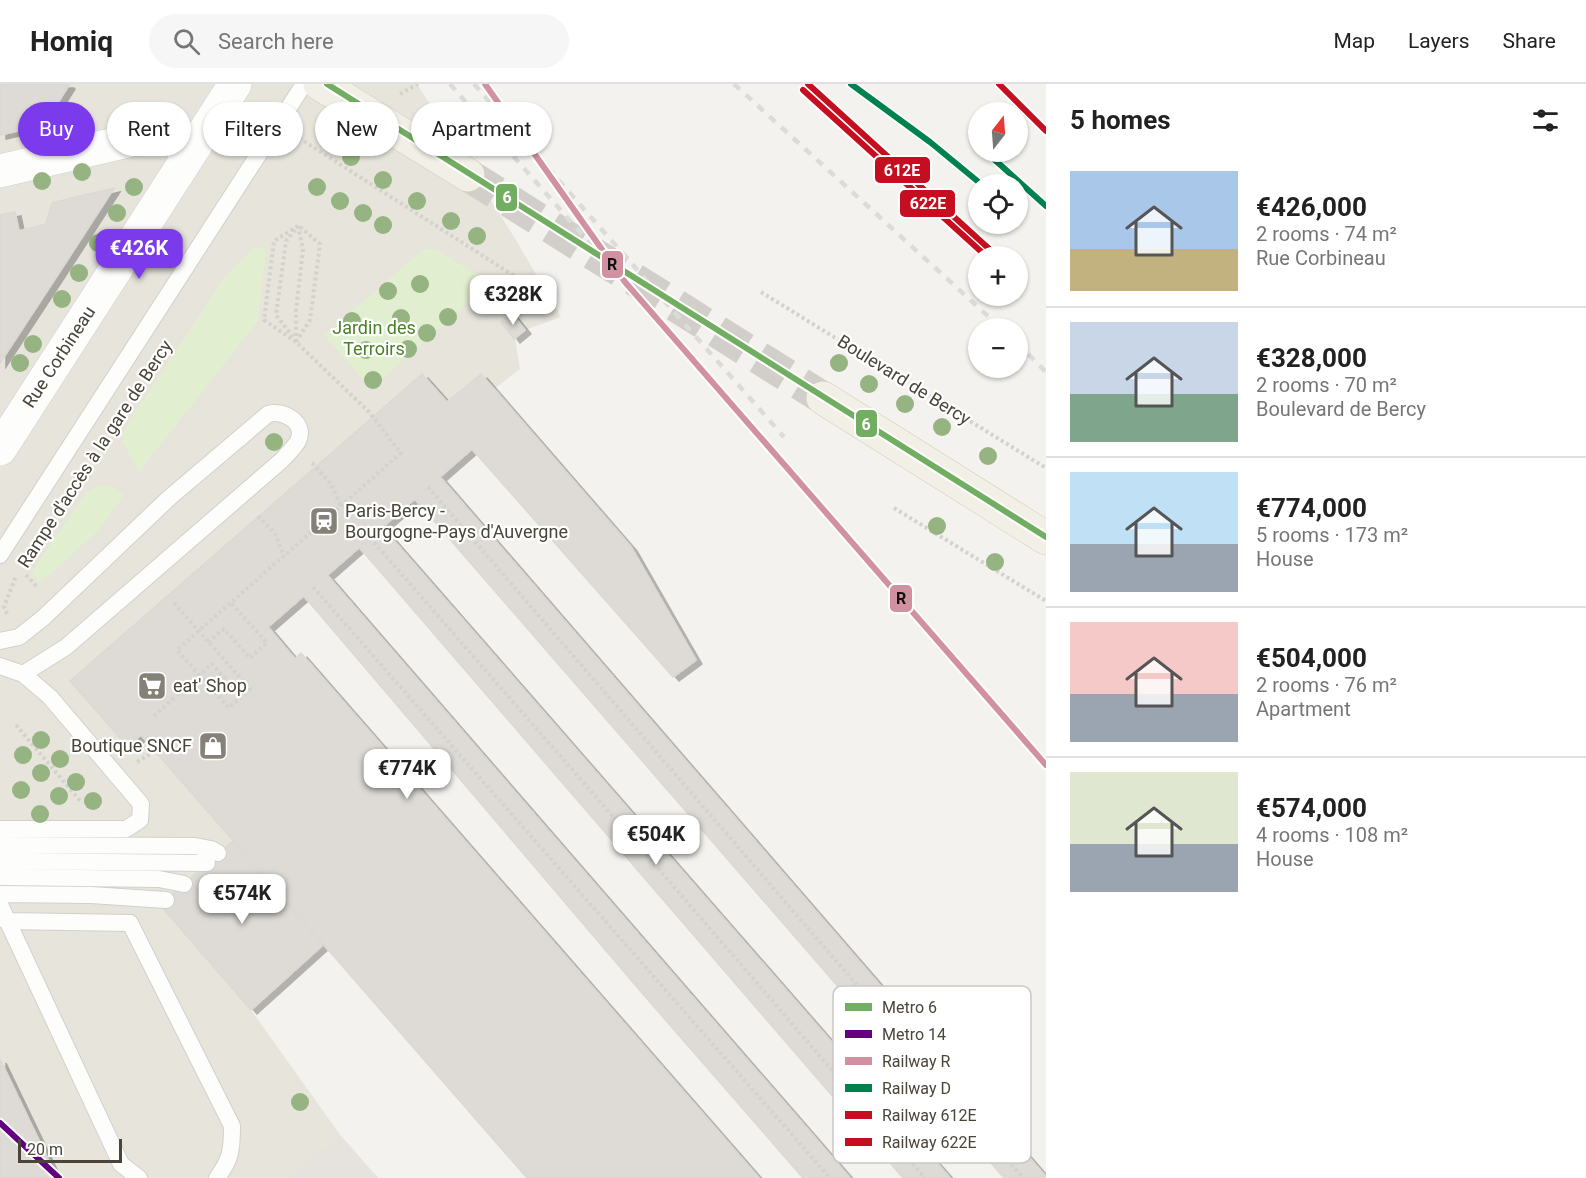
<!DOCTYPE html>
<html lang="en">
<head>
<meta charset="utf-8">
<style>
  :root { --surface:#fff; --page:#f6f6f6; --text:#222; --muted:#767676; --line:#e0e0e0; --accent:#7c3aed }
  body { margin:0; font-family:Roboto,sans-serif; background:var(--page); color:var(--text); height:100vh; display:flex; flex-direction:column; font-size:22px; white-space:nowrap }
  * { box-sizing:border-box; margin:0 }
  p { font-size:20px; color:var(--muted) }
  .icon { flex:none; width:33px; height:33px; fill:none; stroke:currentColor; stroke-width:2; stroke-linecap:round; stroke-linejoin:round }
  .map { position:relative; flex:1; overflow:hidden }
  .details { display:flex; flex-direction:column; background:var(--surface); width:540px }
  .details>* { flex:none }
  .top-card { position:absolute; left:18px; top:18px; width:570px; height:54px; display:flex; gap:12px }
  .needle { width:39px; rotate:17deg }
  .tools { position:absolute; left:968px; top:18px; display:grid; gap:12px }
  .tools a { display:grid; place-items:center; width:60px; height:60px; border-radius:50%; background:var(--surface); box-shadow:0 2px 4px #0004; font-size:30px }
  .scale { position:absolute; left:18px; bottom:15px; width:104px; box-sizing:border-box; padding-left:6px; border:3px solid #4b4439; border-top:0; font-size:16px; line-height:21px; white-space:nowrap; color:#4b4439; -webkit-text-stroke:4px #fff; paint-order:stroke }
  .price { position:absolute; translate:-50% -51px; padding:0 14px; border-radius:12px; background:#fff; color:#222; font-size:20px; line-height:39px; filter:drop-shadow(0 2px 3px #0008) }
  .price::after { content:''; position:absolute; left:50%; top:36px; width:18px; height:14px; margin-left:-9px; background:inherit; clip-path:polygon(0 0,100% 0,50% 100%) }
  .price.selected { background:var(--accent); color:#fff }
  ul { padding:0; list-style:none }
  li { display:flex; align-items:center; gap:18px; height:150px; padding:0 24px }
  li+li { border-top:2px solid var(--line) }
  li span { display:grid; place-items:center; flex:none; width:168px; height:120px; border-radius:0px; color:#555 }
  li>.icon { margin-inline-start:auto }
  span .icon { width:72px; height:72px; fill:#fffc; stroke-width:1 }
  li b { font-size:26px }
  h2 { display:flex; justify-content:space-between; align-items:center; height:72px; padding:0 24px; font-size:26px }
  .tag { padding:0 21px; border-radius:27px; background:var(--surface); box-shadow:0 2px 4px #0004; font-size:21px; line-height:54px }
  .tag.selected { background:var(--accent); color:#fff }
  header { display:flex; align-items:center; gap:36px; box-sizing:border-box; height:84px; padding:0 30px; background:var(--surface); border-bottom:2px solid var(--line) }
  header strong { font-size:28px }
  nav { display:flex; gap:33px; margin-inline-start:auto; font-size:21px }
  .search { width:420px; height:54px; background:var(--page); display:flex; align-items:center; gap:15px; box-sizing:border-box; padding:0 21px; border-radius:33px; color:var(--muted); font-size:22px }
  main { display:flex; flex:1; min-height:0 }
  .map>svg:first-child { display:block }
  .residential { fill:#e7e4dc }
  .green { fill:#e1eecf }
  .parking { fill:#e6e3df }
  .building { fill:#dedbd6; stroke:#dcd9d4; stroke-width:1.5; filter:url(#shadow) }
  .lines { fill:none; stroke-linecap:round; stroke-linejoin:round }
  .primary-tunnel { stroke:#d2cfca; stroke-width:33; stroke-dasharray:33 16; stroke-linecap:butt }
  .lane-casing { stroke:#d2d0cb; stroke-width:18 }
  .street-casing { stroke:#d2d0cb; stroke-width:34 }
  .primary-casing { stroke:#d6cebb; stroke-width:34 }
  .path { stroke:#d3d2cc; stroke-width:4; stroke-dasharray:3 3; stroke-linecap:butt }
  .lane { stroke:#fdfdfc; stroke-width:16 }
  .street { stroke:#fdfdfc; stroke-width:33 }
  .primary { stroke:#f2efe6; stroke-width:33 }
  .rail { stroke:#dbdbda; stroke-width:4.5; stroke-dasharray:8 8; stroke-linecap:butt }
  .rail-1-casing { stroke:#fff; stroke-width:10 }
  .rail-2-casing { stroke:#fff; stroke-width:10 }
  .rail-3-casing { stroke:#fff; stroke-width:10 }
  .rail-4-casing { stroke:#fff; stroke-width:10 }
  .rail-1 { stroke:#d191a0; stroke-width:6 }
  .rail-2 { stroke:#00824e; stroke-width:6 }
  .rail-3 { stroke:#c50e1f; stroke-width:6 }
  .rail-4 { stroke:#c50e1f; stroke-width:6 }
  .metro-1-casing { stroke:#fff; stroke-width:10 }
  .metro-2-casing { stroke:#fff; stroke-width:10 }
  .metro-1 { stroke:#72ae62; stroke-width:6 }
  .metro-2 { stroke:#640082; stroke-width:6 }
  .tree { fill:#96b382 }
  .labels { text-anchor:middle; stroke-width:4.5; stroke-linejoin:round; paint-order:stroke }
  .park-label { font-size:18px; fill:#4a7f2a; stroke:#fff }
  .street-label { font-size:18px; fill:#4b4439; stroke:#fff }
  .poi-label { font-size:18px; fill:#4b4439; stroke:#fff; text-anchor:start }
  .key { fill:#fff; stroke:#c9c7c4; stroke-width:1.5 }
  .key-label { font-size:16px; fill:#4b4439 }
  .line-badge { stroke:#fff; stroke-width:2 }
  .badge-label { font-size:16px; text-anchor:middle; font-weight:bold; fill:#fff }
  .pale-badge-label { font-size:16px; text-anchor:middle; font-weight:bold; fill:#111 }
</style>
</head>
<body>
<header>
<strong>Homiq</strong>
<div class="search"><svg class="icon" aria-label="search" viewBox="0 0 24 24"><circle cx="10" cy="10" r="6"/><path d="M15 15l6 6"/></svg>Search here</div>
<nav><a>Map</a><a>Layers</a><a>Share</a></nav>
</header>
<main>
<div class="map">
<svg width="1046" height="1094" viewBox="0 0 1046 1094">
  <defs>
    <filter id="shadow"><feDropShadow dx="6" dy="4" stdDeviation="0" flood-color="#0004"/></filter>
  </defs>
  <rect width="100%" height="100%" fill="#f4f2ee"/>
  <!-- residential -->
  <path class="residential" d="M0 0H417L516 156 561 233 525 246 515 255 520 285 494 305 480 290 447 318 422 290 70 597 127 663 141 651 233 757 160 822 251 926 341 1052 378 1094H0Z"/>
  <!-- green -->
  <path class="green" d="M255 162 266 165 258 237 139 388 122 357 126 342 223 195Z
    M424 165H436L490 199 371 305 324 251Z
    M101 401 112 403 124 411 96 449 40 499 31 489 86 408Z"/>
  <!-- parking -->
  <path class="parking" d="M341 1052 378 1094H287Z"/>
  <!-- building -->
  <path class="building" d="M0 0H68L69 1 44 41 0 51Z
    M114 104 68 175 0 279V131L15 128 19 147 46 140 52 119Z
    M512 230 525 246 514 255 501 238Z
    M422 290 447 318 481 290 631 463 696 576 673 593 472 365 268 543 295 575 301 569 759 1094H527L141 651 128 663 70 597Z
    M440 393 1046 1093V1094H1004L415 415Z
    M382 443 950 1094H903L359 463Z
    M327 491 671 888 850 1094H803L642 909 304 512Z
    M233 757 323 861 251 926 160 821Z
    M0 975 57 1094H0Z"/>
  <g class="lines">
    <!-- primary-tunnel -->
    <path class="primary-tunnel" d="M468 91 823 314"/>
    <!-- lane casing -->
    <g class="lane-casing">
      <path id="lane" d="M0 471 304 0
        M0 557 19 553 43 534 169 414 268 330C283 325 307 339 298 357 295 363 287 370 282 376L66 563 23 590 0 582
        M0 745H126L140 736 141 720 50 613 23 590
        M0 761 195 762 211 765 218 769
        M0 777 207 779
        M0 793 159 795 184 800
        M0 810 91 811 166 816
        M0 821 121 1080 139 1094
        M6 837 130 839 232 1042C232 1066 231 1075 217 1094"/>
    </g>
    <!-- street casing -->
    <g class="street-casing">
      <path id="street" d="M0 87 162 49 191 68
        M0 365 235 0"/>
    </g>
    <!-- primary casing -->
    <g class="primary-casing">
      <path id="primary" d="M320 0 468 91
        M823 314 1046 454"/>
    </g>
    <!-- path -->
    <path class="path" d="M400 10 418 0
      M299 54 544 211
      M761 208 1046 384
      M293 253 276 231 286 157 296 145
      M296 258 264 236 274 157 298 142
      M296 258 310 236 320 160 299 142
      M312 379 331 400 341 422
      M428 403 1023 1094
      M894 424 1046 517
      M258 432 275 449 284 472
      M370 454 638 761 925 1094
      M26 491 38 504
      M313 503 830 1094
      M174 519 250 605 229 624 199 591 212 580 232 602
      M7 530 4 523 16 492
      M208 558 224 545 250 574 267 559 231 519
      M154 632 199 591 177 566 401 369 369 328 296 258V227L303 165 298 142
      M16 641 82 719
      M137 678 165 661"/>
    <!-- lane -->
    <use href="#lane" class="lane"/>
    <!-- street -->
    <use href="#street" class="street"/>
    <!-- primary -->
    <use href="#primary" class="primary"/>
    <!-- rail -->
    <path class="rail" d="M450 0 665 245
      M474 0 784 353
      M734 0 1001 244
      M1017 259 1046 288"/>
    <!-- rail-1 casing -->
    <g class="rail-1-casing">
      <path id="rail-1" d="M485 0 625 198 1046 681"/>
    </g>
    <!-- rail-2 casing -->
    <g class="rail-2-casing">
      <path id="rail-2" d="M851 0 930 58 981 100
        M986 68 1046 122"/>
    </g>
    <!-- rail-3 casing -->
    <g class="rail-3-casing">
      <path id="rail-3" d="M808 0 997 172
        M999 0 1046 47"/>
    </g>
    <!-- rail-4 casing -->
    <g class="rail-4-casing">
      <path id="rail-4" d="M803 6 986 172"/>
    </g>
    <!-- rail-1 -->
    <use href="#rail-1" class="rail-1"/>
    <!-- rail-2 -->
    <use href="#rail-2" class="rail-2"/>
    <!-- rail-3 -->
    <use href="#rail-3" class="rail-3"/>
    <!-- rail-4 -->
    <use href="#rail-4" class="rail-4"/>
    <!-- metro-1 casing -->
    <g class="metro-1-casing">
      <path id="metro-1" d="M327 0 1046 453"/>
    </g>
    <!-- metro-2 casing -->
    <g class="metro-2-casing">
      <path id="metro-2" d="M0 1039 59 1094"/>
    </g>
    <!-- metro-1 -->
    <use href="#metro-1" class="metro-1"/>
    <!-- metro-2 -->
    <use href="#metro-2" class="metro-2"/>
  </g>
  <!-- trees -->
  <g class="tree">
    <circle cx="351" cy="73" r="9"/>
    <circle cx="82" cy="88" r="9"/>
    <circle cx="383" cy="96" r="9"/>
    <circle cx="42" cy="97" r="9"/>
    <circle cx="134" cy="103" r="9"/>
    <circle cx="317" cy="103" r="9"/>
    <circle cx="340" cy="117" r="9"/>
    <circle cx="417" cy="117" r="9"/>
    <circle cx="117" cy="129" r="9"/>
    <circle cx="363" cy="129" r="9"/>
    <circle cx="451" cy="137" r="9"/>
    <circle cx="383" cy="141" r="9"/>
    <circle cx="477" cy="152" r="9"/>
    <circle cx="98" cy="159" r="9"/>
    <circle cx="79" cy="189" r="9"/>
    <circle cx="420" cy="200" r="9"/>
    <circle cx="388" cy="207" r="9"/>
    <circle cx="62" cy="215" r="9"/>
    <circle cx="448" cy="233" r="9"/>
    <circle cx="401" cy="234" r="9"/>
    <circle cx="352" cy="237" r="9"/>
    <circle cx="427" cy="249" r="9"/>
    <circle cx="33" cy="260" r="9"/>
    <circle cx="408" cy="265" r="9"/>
    <circle cx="366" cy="266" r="9"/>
    <circle cx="20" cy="279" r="9"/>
    <circle cx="839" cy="279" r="9"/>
    <circle cx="373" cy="296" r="9"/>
    <circle cx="869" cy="300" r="9"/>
    <circle cx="905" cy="320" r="9"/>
    <circle cx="942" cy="343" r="9"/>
    <circle cx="274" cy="358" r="9"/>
    <circle cx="988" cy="372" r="9"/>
    <circle cx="937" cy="442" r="9"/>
    <circle cx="995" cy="478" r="9"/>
    <circle cx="41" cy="656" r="9"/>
    <circle cx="23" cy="671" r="9"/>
    <circle cx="60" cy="675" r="9"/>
    <circle cx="41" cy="689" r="9"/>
    <circle cx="76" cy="698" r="9"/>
    <circle cx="21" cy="706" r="9"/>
    <circle cx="59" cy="712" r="9"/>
    <circle cx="93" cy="717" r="9"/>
    <circle cx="40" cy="730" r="9"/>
    <circle cx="300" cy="1018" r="9"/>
  </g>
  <!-- icons -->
  <defs>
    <g id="station-square" transform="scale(1.5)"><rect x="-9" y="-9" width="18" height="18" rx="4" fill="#868178" stroke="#fff"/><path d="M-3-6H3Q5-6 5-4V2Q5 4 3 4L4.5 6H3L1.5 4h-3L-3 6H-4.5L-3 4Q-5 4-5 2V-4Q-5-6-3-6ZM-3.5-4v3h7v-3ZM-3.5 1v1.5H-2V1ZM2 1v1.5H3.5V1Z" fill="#fff"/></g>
    <g id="supermarket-square" transform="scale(1.5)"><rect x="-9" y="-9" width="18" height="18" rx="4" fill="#868178" stroke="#fff"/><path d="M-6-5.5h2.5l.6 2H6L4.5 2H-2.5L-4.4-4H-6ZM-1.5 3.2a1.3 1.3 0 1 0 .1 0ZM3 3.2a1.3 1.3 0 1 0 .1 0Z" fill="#fff"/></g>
    <g id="shop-square" transform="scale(1.5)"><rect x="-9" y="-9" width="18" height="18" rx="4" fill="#868178" stroke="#fff"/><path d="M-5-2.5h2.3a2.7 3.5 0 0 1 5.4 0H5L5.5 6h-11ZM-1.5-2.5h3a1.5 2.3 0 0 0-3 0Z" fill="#fff"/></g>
  </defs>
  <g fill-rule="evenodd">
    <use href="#station-square" x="324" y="437"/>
    <use href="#supermarket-square" x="152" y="602"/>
    <use href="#shop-square" x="213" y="662"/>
  </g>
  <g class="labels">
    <!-- park labels -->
    <g class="park-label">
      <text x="374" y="250">Jardin des<tspan x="374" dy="21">Terroirs</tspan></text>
    </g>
    <!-- street labels -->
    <g class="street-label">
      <text transform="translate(59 273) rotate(-57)" y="6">Rue Corbineau</text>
      <text transform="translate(904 296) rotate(32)" y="6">Boulevard de Bercy</text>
      <text transform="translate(95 370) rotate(-57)" y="6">Rampe d'accès à la gare de Bercy</text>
    </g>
    <!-- poi labels -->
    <g class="poi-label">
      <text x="345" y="433">Paris-Bercy -<tspan x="345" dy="21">Bourgogne-Pays d'Auvergne</tspan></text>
      <text x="173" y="608">eat' Shop</text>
      <text x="192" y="668" text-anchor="end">Boutique SNCF</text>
    </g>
  </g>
  <!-- legend -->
  <rect x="833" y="902" width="198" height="177" rx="9" class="key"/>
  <rect x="845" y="919" width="27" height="8" fill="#72ae62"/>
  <rect x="845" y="946" width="27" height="8" fill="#640082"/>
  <rect x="845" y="973" width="27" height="8" fill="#d191a0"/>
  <rect x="845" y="1000" width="27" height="8" fill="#00824e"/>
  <rect x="845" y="1027" width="27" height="8" fill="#c50e1f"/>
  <rect x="845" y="1054" width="27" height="8" fill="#c50e1f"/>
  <g class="key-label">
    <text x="882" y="929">Metro 6</text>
    <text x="882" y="956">Metro 14</text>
    <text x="882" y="983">Railway R</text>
    <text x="882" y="1010">Railway D</text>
    <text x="882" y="1037">Railway 612E</text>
    <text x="882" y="1064">Railway 622E</text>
  </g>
  <g class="line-badge">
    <rect x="874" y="72" width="57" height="28" rx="6" fill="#c50e1f"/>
    <rect x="495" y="99" width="23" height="29" rx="6" fill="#72ae62"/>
    <rect x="899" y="105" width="57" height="29" rx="6" fill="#c50e1f"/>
    <rect x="601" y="166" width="23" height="29" rx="6" fill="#d191a0"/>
    <rect x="855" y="325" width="23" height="29" rx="6" fill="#72ae62"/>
    <rect x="889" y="500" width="24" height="29" rx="6" fill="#d191a0"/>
  </g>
  <g class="badge-label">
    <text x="902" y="92">612E</text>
    <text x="507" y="119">6</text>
    <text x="928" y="125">622E</text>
    <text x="866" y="346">6</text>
  </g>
  <g class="pale-badge-label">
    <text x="612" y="186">R</text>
    <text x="901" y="520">R</text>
  </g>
</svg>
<div class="tools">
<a><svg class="needle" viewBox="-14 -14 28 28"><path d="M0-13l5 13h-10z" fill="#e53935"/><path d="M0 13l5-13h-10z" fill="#767676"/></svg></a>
<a><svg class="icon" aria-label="locate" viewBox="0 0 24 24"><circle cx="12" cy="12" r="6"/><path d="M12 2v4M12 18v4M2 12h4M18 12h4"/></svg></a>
<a>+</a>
<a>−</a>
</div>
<div class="scale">20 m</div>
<b class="price selected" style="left:139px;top:196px">€426K</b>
<b class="price" style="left:513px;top:242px">€328K</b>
<b class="price" style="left:407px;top:716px">€774K</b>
<b class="price" style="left:656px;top:782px">€504K</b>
<b class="price" style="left:242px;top:841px">€574K</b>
<div class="top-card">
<a class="tag selected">Buy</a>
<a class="tag">Rent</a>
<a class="tag">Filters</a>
<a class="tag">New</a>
<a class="tag">Apartment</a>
</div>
</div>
<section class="details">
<h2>5 homes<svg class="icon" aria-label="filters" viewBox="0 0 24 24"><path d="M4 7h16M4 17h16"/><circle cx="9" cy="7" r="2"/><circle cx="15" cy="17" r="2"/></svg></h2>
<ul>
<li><span style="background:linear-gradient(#a9c7e8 65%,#c2b280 0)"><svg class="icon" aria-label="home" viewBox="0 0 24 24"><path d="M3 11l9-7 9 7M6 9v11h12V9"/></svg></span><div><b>€426,000</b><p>2 rooms · 74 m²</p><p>Rue Corbineau</p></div></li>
<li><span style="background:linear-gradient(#c9d6e8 60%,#7fa58c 0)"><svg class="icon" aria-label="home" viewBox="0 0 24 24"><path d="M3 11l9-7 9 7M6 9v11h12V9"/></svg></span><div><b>€328,000</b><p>2 rooms · 70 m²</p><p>Boulevard de Bercy</p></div></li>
<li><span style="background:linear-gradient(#bfe0f5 60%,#9aa5b1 0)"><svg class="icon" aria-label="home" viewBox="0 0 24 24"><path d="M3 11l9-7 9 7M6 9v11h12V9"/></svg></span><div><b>€774,000</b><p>5 rooms · 173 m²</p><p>House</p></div></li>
<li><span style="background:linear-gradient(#f6c9c9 60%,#9aa5b1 0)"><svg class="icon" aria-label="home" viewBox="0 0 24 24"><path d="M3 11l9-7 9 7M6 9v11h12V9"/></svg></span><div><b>€504,000</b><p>2 rooms · 76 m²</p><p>Apartment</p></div></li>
<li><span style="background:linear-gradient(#dfe7d0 60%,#9aa5b1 0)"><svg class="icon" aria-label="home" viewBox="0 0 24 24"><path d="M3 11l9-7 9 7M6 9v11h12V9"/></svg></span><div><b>€574,000</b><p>4 rooms · 108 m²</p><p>House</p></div></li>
</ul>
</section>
</main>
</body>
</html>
